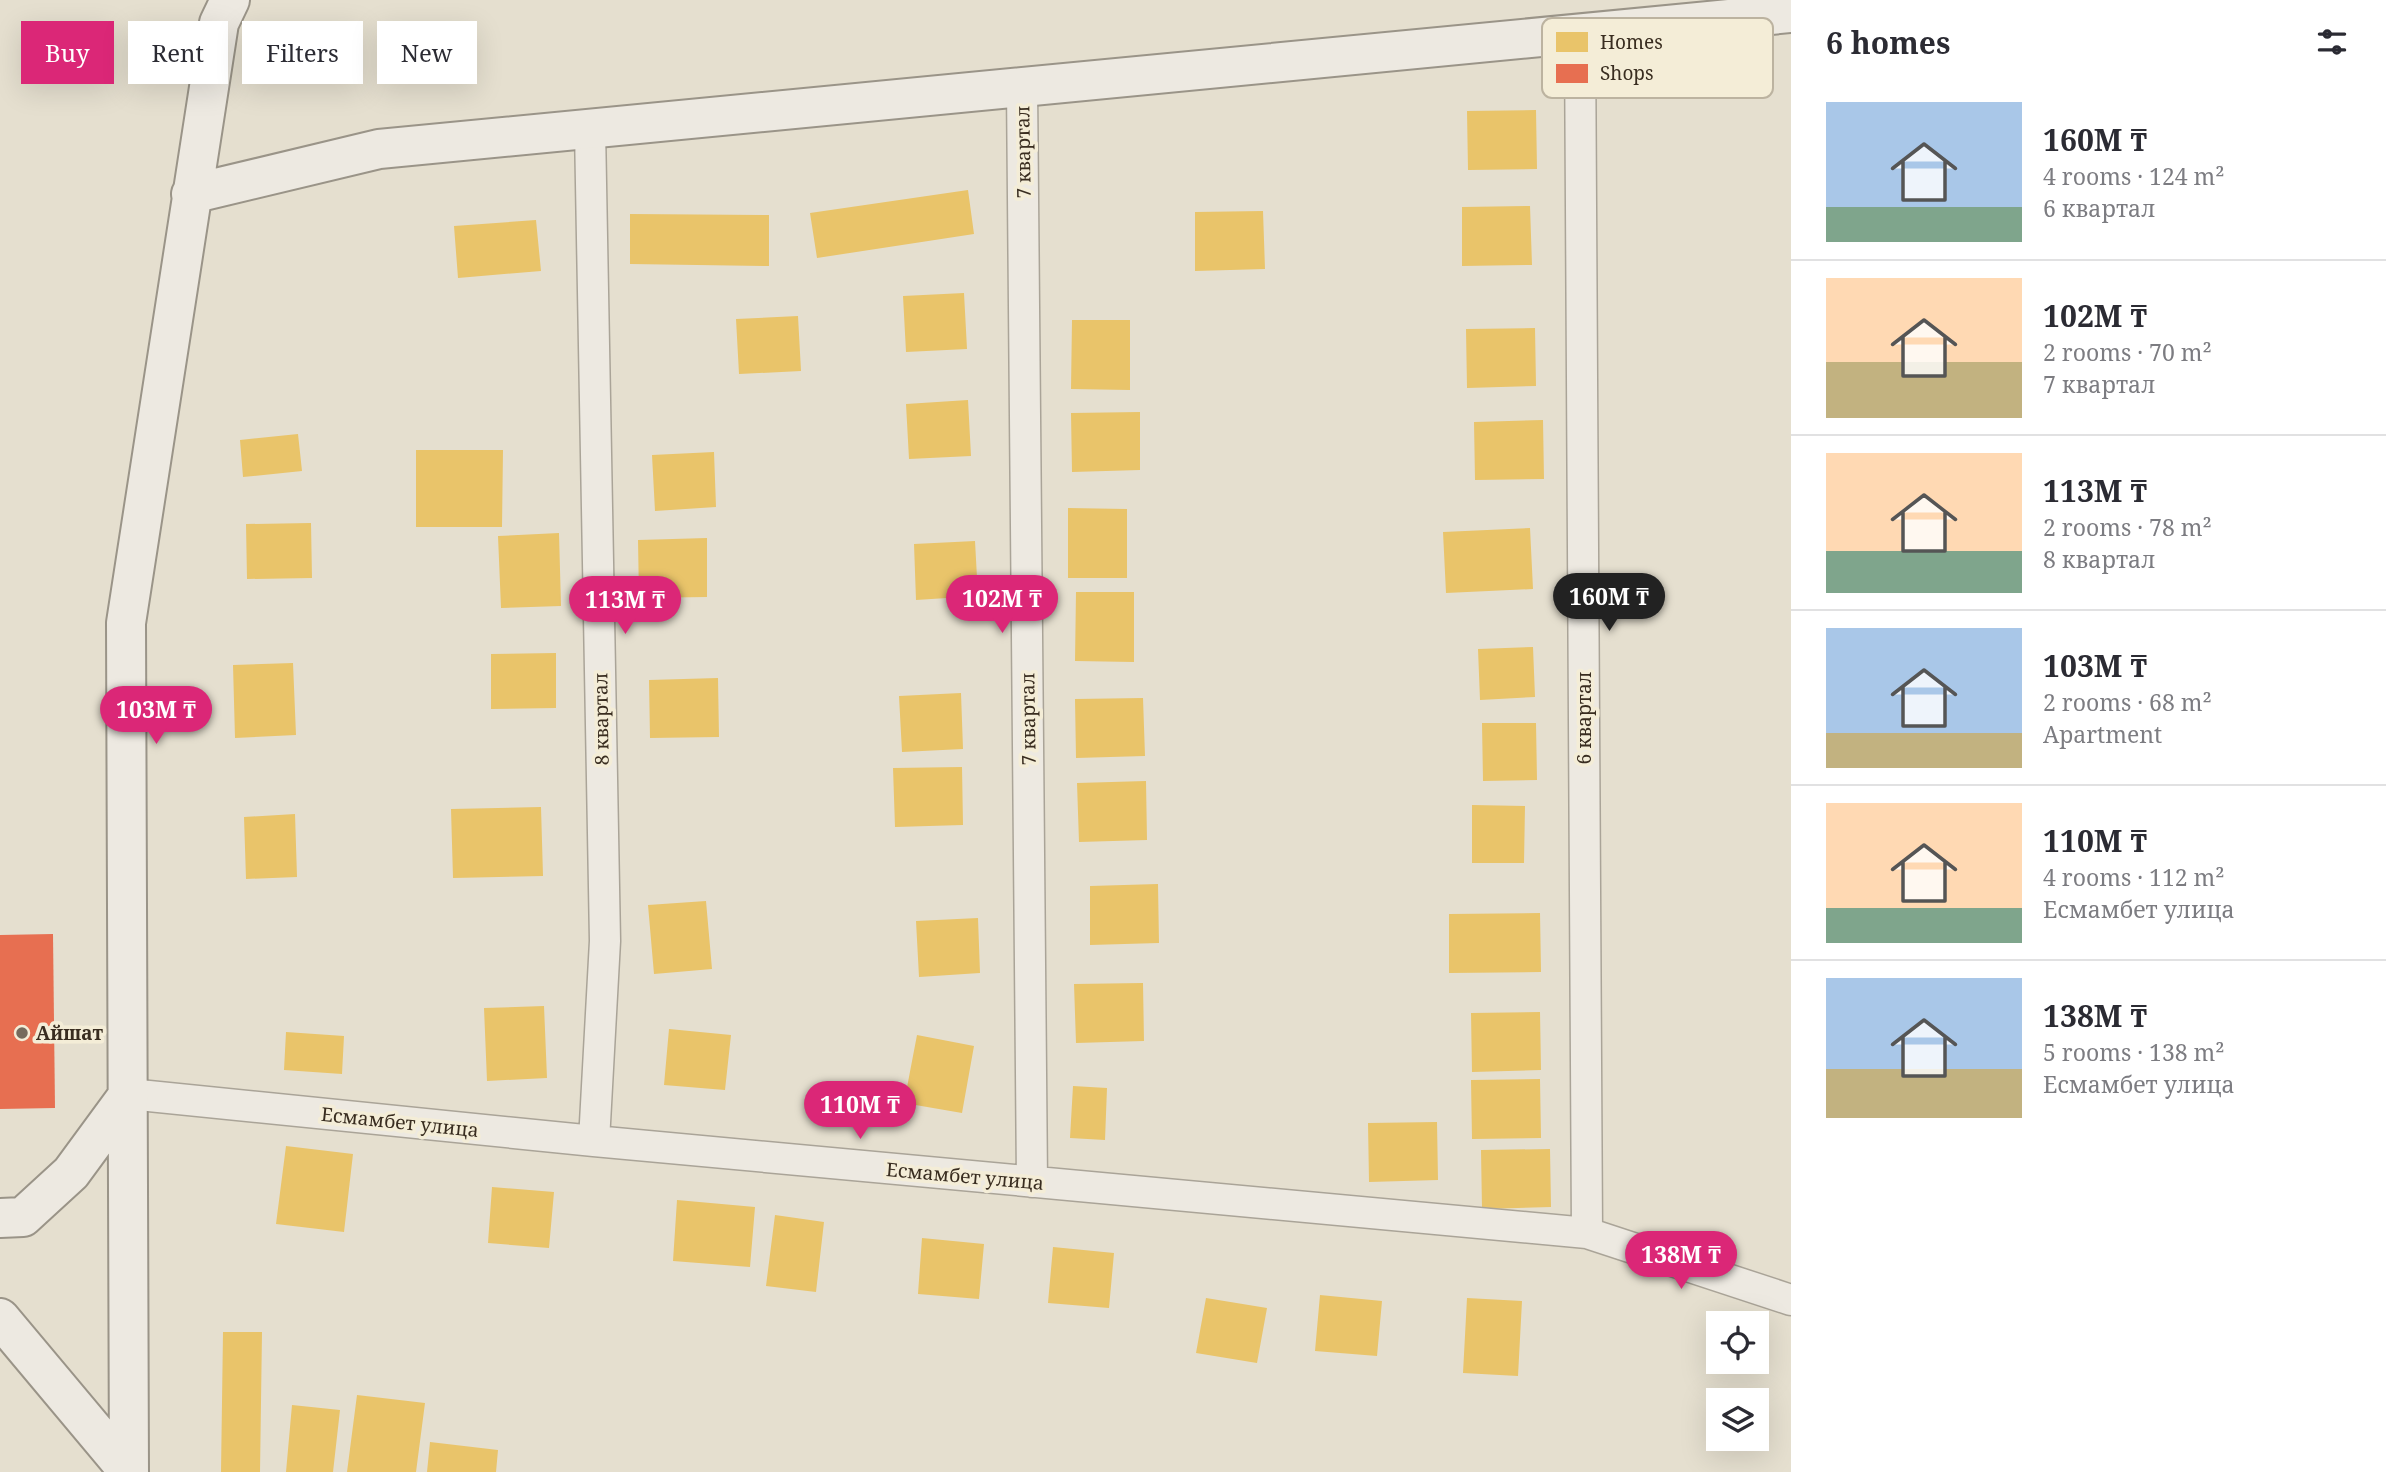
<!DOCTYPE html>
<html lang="en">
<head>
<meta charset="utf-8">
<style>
  :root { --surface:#fff; --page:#f7f7f7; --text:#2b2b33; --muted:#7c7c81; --line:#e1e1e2; --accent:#db2777 }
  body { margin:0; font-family:"Noto Serif",serif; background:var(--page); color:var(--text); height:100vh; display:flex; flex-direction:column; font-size:26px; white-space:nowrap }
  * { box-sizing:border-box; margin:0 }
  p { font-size:23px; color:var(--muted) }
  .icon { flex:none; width:38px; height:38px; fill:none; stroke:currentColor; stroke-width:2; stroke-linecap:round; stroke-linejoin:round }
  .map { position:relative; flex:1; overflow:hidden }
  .details { display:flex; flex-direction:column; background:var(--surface); width:595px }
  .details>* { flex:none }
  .guide { position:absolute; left:21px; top:21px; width:665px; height:63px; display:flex; gap:14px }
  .tools { position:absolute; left:1706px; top:1311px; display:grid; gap:14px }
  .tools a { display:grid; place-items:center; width:63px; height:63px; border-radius:0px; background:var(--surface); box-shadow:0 7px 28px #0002; font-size:35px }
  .price { position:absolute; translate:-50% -60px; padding:0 16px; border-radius:24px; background:var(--accent); color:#fff; font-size:23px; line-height:46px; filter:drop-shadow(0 2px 4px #0008) }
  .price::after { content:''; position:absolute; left:50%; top:42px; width:21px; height:16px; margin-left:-10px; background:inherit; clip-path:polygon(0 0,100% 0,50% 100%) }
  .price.selected { background:#222; color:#fff }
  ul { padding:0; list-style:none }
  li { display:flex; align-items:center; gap:21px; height:175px; padding:0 35px }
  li+li { border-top:2px solid var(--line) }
  li span { display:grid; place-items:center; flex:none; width:196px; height:140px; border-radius:0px; color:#555 }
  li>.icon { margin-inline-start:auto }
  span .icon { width:84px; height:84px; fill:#fffc; stroke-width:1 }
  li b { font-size:30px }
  h2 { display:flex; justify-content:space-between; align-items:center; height:84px; padding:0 35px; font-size:30px }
  .chip { padding:0 24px; border-radius:0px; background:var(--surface); box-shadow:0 7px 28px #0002; font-size:24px; line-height:63px }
  .chip.selected { background:var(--accent); color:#fff }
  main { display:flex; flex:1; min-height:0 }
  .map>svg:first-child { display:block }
  .homes { fill:#e9c46a }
  .shops { fill:#e76f51 }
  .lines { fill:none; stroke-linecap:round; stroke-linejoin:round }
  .street-casing { stroke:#aaa498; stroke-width:33 }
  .secondary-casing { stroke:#9a9488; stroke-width:42 }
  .street { stroke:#ede9e1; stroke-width:30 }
  .secondary { stroke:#ede9e1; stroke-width:38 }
  .poi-dot { fill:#756b5d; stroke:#f4edd7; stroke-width:2.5 }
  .labels { text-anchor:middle; stroke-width:7; stroke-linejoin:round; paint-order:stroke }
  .street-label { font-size:19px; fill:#392d20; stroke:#f4edd7 }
  .poi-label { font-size:19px; font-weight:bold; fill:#392d20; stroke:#f4edd7; text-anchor:start }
  .key { fill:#f4edd7; stroke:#bcb3a0; stroke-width:2 }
  .key-label { font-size:19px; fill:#392d20 }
</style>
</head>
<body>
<main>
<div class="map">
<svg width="1791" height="1472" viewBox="0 0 1791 1472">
  <rect width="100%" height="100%" fill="#e5dfcf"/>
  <!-- homes -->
  <path class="homes" d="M1536 110 1537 169 1468 170 1467 111Z
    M968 190 974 234 817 258 810 213Z
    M1530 206 1532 265 1462 266V207Z
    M1263 211 1265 269 1195 271V212Z
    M630 214 769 215V266L630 264Z
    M536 220 541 271 458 278 454 226Z
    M964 293 967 349 906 352 903 296Z
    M798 316 801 371 739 374 736 319Z
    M1072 320H1130V390L1071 389Z
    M1535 328 1536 386 1467 388 1466 329Z
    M968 400 971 456 909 459 906 404Z
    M1140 412V470L1072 472 1071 413Z
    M1543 420 1544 479 1475 480 1474 422Z
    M298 434 302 471 243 477 240 440Z
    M416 450H503L502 527H416Z
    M714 452 716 507 655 511 652 455Z
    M1068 508 1127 509V578H1068Z
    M311 523 312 578 247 579 246 524Z
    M1530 528 1533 589 1446 593 1443 532Z
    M559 533 561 606 501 608 498 536Z
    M707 538V597L639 598 638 540Z
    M975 541 978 596 916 600 914 544Z
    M1076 592H1134V662L1075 661Z
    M1533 647 1535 697 1480 700 1478 649Z
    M556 653V708L491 709V654Z
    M293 663 296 735 235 738 233 665Z
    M718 678 719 737 650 738 649 680Z
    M961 693 963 749 902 752 899 696Z
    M1143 698 1145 756 1076 758 1075 699Z
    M1482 723H1536L1537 780 1483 781Z
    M962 767 963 825 895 827 893 768Z
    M1146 781 1147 840 1079 842 1077 783Z
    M1472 805 1525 806 1524 863H1472Z
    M541 807 543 876 453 878 451 809Z
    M295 814 297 877 246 879 244 817Z
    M1158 884 1159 943 1090 945V886Z
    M706 901 712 969 654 974 648 905Z
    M1540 913 1541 972 1449 973V914Z
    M978 918 980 973 919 977 916 921Z
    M1143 983 1144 1041 1076 1043 1074 984Z
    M544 1006 547 1078 487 1081 484 1008Z
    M1540 1012 1541 1070 1472 1072 1471 1013Z
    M669 1029 731 1035 725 1090 664 1085Z
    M286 1032 344 1036 342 1074 284 1070Z
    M917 1035 974 1046 962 1113 904 1103Z
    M1540 1079 1541 1138 1472 1139 1471 1080Z
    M1073 1086 1107 1088 1105 1140 1070 1138Z
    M1437 1122 1438 1180 1369 1182 1368 1123Z
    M286 1146 353 1154 344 1232 276 1224Z
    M1550 1149 1551 1207 1482 1209 1481 1150Z
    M492 1187 554 1192 549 1248 488 1243Z
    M677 1200 755 1207 750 1267 673 1261Z
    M775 1215 824 1222 816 1292 766 1286Z
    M922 1238 984 1244 979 1299 918 1294Z
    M1053 1247 1114 1253 1109 1308 1048 1303Z
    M1320 1295 1382 1301 1377 1356 1315 1351Z
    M1206 1298 1267 1308 1257 1363 1196 1353Z
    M1467 1298 1522 1301 1518 1376 1463 1373Z
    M223 1332H262L260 1472H221Z
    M357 1395 425 1403 416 1472H347Z
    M292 1405 340 1410 333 1472H286Z
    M430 1442 498 1450 496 1472H427Z"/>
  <!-- shops -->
  <path class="shops" d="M53 934 55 1108 0 1109V935Z"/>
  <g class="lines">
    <!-- street casing -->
    <g class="street-casing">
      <path id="street" d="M1580 34 1587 1233
        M1022 87 1032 1182
        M590 129 605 941 594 1141
        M129 1094 594 1141 1587 1233 1791 1300"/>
    </g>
    <!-- secondary casing -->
    <g class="secondary-casing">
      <path id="secondary" d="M191 194 379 149 1791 13
        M0 1218 23 1217 71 1173 129 1094
        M0 1318 129 1472
        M129 1472 126 623 219 23 230 0"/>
    </g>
    <!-- street -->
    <use href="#street" class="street"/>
    <!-- secondary -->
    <use href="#secondary" class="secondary"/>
  </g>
  <!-- markers -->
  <circle class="poi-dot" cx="22" cy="1033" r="7"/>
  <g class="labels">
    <!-- street labels -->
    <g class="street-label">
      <text transform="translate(1023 152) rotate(-91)" y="7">7 квартал</text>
      <text transform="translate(1584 718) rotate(-90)" y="7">6 квартал</text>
      <text transform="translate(601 719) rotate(-91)" y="7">8 квартал</text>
      <text transform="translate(1028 719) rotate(-91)" y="7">7 квартал</text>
      <text transform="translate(400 1122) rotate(6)" y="7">Есмамбет улица</text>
      <text transform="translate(965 1176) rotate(5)" y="7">Есмамбет улица</text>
    </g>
    <!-- poi labels -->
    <g class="poi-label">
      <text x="36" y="1040">Айшат</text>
    </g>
  </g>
  <!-- legend -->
  <rect x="1542" y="18" width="231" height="80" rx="10" class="key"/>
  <rect x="1556" y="32" width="32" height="20" fill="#e9c46a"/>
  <rect x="1556" y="64" width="32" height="19" fill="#e76f51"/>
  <g class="key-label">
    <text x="1600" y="49">Homes</text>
    <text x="1600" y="80">Shops</text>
  </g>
</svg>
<div class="tools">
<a><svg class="icon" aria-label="locate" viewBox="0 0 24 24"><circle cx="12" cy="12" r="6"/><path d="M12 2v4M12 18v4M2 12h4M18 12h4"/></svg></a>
<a><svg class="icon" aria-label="layers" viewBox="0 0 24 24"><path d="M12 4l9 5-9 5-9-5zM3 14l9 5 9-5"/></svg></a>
</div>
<b class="price selected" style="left:1609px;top:633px">160M ₸</b>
<b class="price" style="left:1002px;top:635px">102M ₸</b>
<b class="price" style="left:625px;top:636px">113M ₸</b>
<b class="price" style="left:156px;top:746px">103M ₸</b>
<b class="price" style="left:860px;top:1141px">110M ₸</b>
<b class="price" style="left:1681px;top:1291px">138M ₸</b>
<div class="guide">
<a class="chip selected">Buy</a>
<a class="chip">Rent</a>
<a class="chip">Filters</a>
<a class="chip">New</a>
</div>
</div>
<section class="details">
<h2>6 homes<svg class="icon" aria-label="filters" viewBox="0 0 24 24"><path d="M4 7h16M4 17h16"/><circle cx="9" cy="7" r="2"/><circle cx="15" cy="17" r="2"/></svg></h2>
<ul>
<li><span style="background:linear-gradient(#a9c7e8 75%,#7fa58c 0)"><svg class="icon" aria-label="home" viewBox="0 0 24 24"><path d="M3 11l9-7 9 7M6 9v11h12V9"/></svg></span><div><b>160M ₸</b><p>4 rooms · 124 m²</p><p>6 квартал</p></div></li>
<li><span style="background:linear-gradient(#ffd9b3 60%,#c2b280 0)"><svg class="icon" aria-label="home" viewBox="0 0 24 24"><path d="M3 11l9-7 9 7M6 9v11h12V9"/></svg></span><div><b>102M ₸</b><p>2 rooms · 70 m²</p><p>7 квартал</p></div></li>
<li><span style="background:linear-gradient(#ffd9b3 70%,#7fa58c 0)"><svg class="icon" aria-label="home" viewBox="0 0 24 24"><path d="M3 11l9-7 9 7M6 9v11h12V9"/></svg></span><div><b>113M ₸</b><p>2 rooms · 78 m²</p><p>8 квартал</p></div></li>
<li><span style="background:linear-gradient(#a9c7e8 75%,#c2b280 0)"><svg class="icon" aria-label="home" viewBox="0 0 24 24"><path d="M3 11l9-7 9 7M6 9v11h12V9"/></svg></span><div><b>103M ₸</b><p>2 rooms · 68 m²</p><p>Apartment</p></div></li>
<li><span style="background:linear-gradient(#ffd9b3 75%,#7fa58c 0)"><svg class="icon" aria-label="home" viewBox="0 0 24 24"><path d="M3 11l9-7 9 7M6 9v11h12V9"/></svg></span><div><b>110M ₸</b><p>4 rooms · 112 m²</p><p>Есмамбет улица</p></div></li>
<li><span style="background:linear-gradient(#a9c7e8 65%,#c2b280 0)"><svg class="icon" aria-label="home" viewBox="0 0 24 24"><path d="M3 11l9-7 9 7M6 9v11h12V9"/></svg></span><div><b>138M ₸</b><p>5 rooms · 138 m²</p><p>Есмамбет улица</p></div></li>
</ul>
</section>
</main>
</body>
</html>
